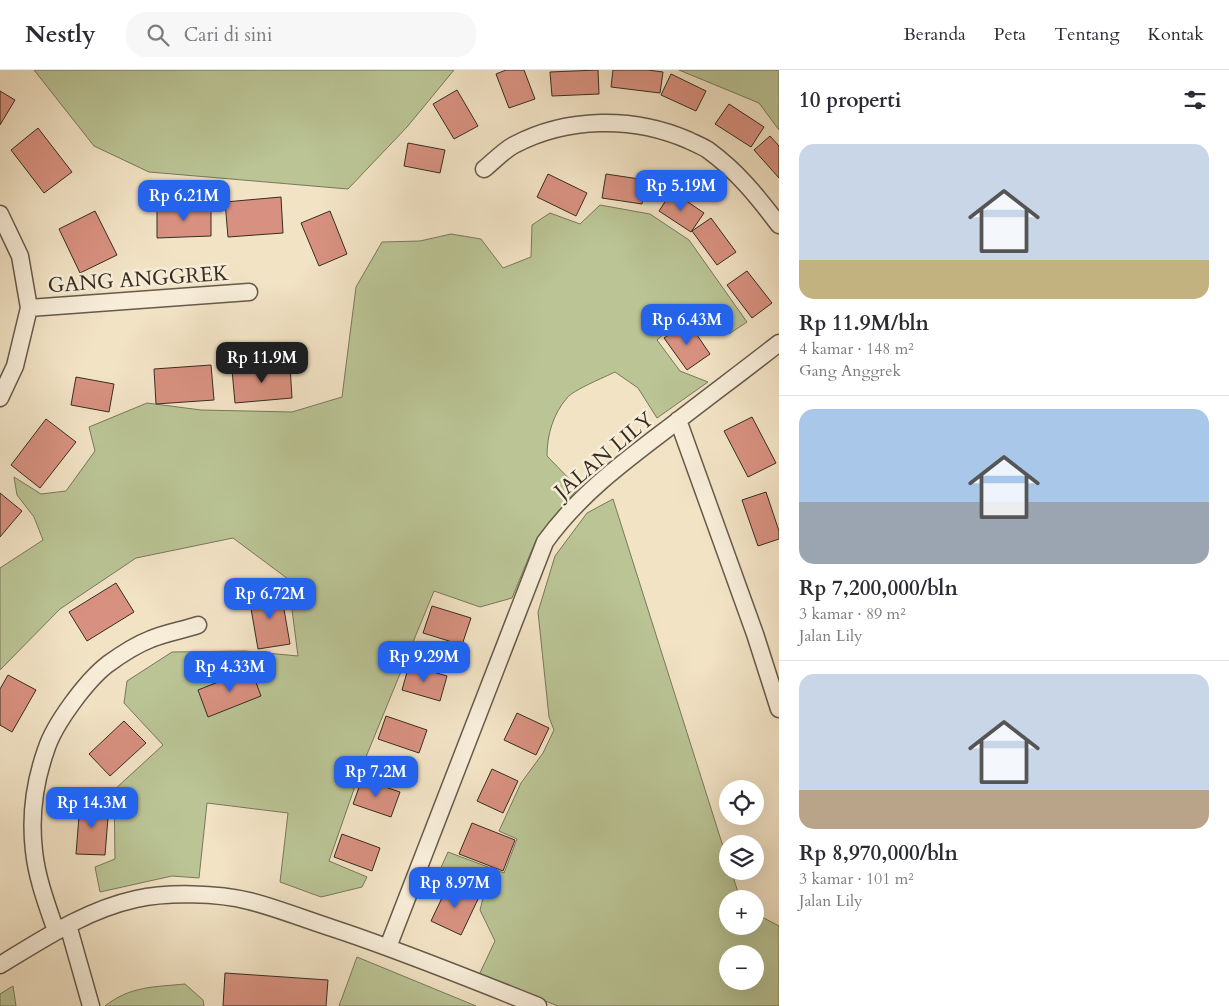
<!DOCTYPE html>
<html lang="id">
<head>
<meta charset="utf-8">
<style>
  :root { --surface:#fff; --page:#f7f7f7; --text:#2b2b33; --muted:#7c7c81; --line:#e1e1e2; --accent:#2563eb }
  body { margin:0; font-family:Cardo,serif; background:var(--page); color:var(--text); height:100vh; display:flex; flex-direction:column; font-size:19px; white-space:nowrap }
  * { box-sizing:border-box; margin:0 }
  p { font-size:16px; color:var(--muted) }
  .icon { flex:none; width:28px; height:28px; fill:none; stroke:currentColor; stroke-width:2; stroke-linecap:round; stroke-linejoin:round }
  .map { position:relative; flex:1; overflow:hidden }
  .panel { display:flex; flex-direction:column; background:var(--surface); width:450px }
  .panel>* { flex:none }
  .fabs { position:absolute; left:719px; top:710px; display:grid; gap:10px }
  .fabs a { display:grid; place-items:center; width:45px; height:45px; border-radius:50%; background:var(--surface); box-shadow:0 5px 20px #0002; font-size:25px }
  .price { position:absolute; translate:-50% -42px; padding:0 11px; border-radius:10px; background:var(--accent); color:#fff; font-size:16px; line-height:32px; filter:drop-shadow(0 1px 2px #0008) }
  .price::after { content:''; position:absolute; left:50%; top:30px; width:15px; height:11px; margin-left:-8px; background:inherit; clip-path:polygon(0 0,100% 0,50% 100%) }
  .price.active { background:#222; color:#fff }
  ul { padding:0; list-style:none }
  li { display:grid; align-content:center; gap:10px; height:265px; padding:0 20px }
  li+li { border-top:1px solid var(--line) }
  li span { display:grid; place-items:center; height:155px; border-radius:15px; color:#555 }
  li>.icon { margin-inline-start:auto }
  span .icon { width:90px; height:90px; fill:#fffc; stroke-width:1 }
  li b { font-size:21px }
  h2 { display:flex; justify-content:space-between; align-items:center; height:60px; padding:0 20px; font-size:21px }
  header { display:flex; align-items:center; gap:30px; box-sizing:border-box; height:70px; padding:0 25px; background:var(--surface); border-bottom:1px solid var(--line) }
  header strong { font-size:24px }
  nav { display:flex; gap:28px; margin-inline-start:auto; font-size:18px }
  .search { width:350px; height:45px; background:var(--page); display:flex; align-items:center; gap:12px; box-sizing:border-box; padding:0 18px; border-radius:20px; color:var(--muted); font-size:19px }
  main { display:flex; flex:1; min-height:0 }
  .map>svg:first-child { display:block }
  .green { fill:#bac495; stroke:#78785b; fill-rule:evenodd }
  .building { fill:#d89180; stroke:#372d21 }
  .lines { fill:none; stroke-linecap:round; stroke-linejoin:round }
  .street-casing { stroke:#665a4a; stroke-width:19 }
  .street { stroke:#f7edd9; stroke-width:16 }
  .labels { text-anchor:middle; stroke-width:5; stroke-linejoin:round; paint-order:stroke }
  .street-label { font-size:21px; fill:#372d21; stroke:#f7edd9 }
</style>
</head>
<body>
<header>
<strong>Nestly</strong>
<div class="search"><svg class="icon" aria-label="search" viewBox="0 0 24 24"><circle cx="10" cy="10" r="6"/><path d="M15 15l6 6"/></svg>Cari di sini</div>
<nav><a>Beranda</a><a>Peta</a><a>Tentang</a><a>Kontak</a></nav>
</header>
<main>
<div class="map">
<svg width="779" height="936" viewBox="0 0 779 936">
  <rect width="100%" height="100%" fill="#f2e3c5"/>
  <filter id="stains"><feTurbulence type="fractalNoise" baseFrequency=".004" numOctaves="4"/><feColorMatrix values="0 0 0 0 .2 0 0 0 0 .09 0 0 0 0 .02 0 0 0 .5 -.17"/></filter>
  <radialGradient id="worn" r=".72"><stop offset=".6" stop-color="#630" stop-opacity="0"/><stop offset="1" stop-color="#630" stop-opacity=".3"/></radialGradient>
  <!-- green -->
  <path class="green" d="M34 0H454L407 57 348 119 149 102 94 76Z
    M679 0H779V60L759 33Z
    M600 135 650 144 689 170 747 252 729 264 694 237 657 270 680 301 708 312 657 348 638 318 615 302C605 307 573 320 567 328 553 344 547 365 547 386L578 418 536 470 512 528 480 537 434 521 361 699 329 791 367 807 362 817 321 827 280 812 288 743 207 733 199 808 172 806 100 822 95 797 115 789 114 720 163 675 124 633 127 611 172 582 245 581 298 586 288 509 233 468 136 488 60 539 0 600V498L43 470 34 447 17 425 14 407 41 424 66 421 95 381 89 357 147 333 201 340 292 342 342 327 356 217 382 172 420 171 451 164 481 169 503 198 531 187 532 155 550 143 580 154Z
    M613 429 727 789 728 801H731L739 825 742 829H728V856H755V841L760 846 779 856V936H558L479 905 495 871 480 840 483 828 439 802 448 782 504 803 517 769 499 761 521 713 543 683 554 660 549 647 538 542 555 486 587 443ZM728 884H755V911H728Z
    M357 887 476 936H339Z
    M185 914 203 930 204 936H105C130 916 155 917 185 914Z
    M13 916 16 936H0V924Z"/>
  <!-- building -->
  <path class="building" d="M506 0H524L535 29 509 38 496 4Z
    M598 0 599 24 552 26 550 2Z
    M613 0H648L663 2 660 23 611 17Z
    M671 4 706 21 696 41 661 25Z
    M457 20 478 56 454 69 433 34Z
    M0 21 15 30 0 55Z
    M729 34 764 57 751 77 715 54Z
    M38 58 72 102 44 123 11 80Z
    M770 66 779 76V108L754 80Z
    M408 73 445 80 440 103 404 96Z
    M548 104 587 123 576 146 537 127Z
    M606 104 646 110 642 134 602 128Z
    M672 121 704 143 691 162 659 141Z
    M281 127 283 163 228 167 225 132Z
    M211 136V166L157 168V137Z
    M95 141 117 185 80 203 59 159Z
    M330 141 347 184 319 196 301 153Z
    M711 148 736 182 717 195 692 161Z
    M747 201 772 233 752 248 727 215Z
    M688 252 710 284 687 300 664 268Z
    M211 295 214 330 156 334 154 299Z
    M290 296 292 328 235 333 232 300Z
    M76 307 114 314 109 342 71 335Z
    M752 347 776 393 748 407 724 361Z
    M46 349 76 372 40 418 11 395Z
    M766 422 779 461V469L758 476 742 430Z
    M0 423 22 441 0 467Z
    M116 513 134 542 87 571 69 542Z
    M281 522 290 574 258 579 249 527Z
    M432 536 471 548 462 575 423 563Z
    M409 595 447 606 440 631 402 620Z
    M251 599 261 626 208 647 198 620Z
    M8 605 36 620 12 662 0 655V619Z
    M517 643 549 658 536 685 504 670Z
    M386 646 427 660 419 683 378 669Z
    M124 651 146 673 110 706 89 684Z
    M492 699 518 711 503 743 477 731Z
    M362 709 400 722 391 747 353 734Z
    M80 733 109 735 105 785 76 784Z
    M472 753 515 770 503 801 459 784Z
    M342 764 380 778 372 801 334 787Z
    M449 813 479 827 461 865 431 851Z
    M225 903 328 910 326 936H223Z"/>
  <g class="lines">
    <!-- street casing -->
    <g class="street-casing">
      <path id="street" d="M484 99C494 91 503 81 514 75 567 47 633 46 688 70 694 73 702 76 708 80 737 101 758 127 779 155
        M0 144 20 186 29 238 15 296 0 328
        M29 238 249 222
        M678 350 755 564 779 639
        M68 855 91 936
        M56 861C47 835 37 809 34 781 30 747 35 711 46 680 54 654 87 610 108 594 119 586 138 574 151 569 165 563 183 560 198 555
        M388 877 545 472C578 426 622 393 667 359 704 330 742 302 779 273
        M0 895C43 869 86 840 136 829 167 822 218 823 249 831 277 838 304 849 332 858 402 881 470 909 538 936"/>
    </g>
    <!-- street -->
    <use href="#street" class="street"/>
  </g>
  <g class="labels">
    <!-- street labels -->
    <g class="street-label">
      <text transform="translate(138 209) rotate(-4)" y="7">GANG ANGGREK</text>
      <text transform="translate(604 385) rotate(-40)" y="7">JALAN LILY</text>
    </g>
  </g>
  <rect width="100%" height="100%" filter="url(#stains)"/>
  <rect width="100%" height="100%" fill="url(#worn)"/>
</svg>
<div class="fabs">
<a><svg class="icon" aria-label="locate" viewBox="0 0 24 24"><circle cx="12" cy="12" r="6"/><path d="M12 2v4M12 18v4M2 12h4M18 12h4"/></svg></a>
<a><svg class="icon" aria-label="layers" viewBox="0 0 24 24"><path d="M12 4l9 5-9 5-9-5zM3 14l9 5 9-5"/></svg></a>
<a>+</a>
<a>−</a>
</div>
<b class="price" style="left:681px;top:142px">Rp 5.19M</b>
<b class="price" style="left:184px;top:152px">Rp 6.21M</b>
<b class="price" style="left:687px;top:276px">Rp 6.43M</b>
<b class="price active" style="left:262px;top:314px">Rp 11.9M</b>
<b class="price" style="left:270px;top:550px">Rp 6.72M</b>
<b class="price" style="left:424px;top:613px">Rp 9.29M</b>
<b class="price" style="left:230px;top:623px">Rp 4.33M</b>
<b class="price" style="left:376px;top:728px">Rp 7.2M</b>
<b class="price" style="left:92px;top:759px">Rp 14.3M</b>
<b class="price" style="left:455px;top:839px">Rp 8.97M</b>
</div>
<section class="panel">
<h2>10 properti<svg class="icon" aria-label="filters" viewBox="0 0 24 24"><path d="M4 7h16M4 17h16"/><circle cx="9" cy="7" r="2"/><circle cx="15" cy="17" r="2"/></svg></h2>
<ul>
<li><span style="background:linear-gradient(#c9d6e8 75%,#c2b280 0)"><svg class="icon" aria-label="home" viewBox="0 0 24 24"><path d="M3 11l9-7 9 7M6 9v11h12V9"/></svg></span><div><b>Rp 11.9M/bln</b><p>4 kamar · 148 m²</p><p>Gang Anggrek</p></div></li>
<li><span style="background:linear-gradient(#a9c7e8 60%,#9aa5b1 0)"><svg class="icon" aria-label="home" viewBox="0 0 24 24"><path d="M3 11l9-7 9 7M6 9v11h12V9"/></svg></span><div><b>Rp 7,200,000/bln</b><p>3 kamar · 89 m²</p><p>Jalan Lily</p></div></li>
<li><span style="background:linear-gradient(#c9d6e8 75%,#b9a48a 0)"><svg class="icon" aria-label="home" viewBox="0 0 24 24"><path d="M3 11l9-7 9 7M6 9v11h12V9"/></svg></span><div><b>Rp 8,970,000/bln</b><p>3 kamar · 101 m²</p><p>Jalan Lily</p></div></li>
</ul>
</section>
</main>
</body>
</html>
